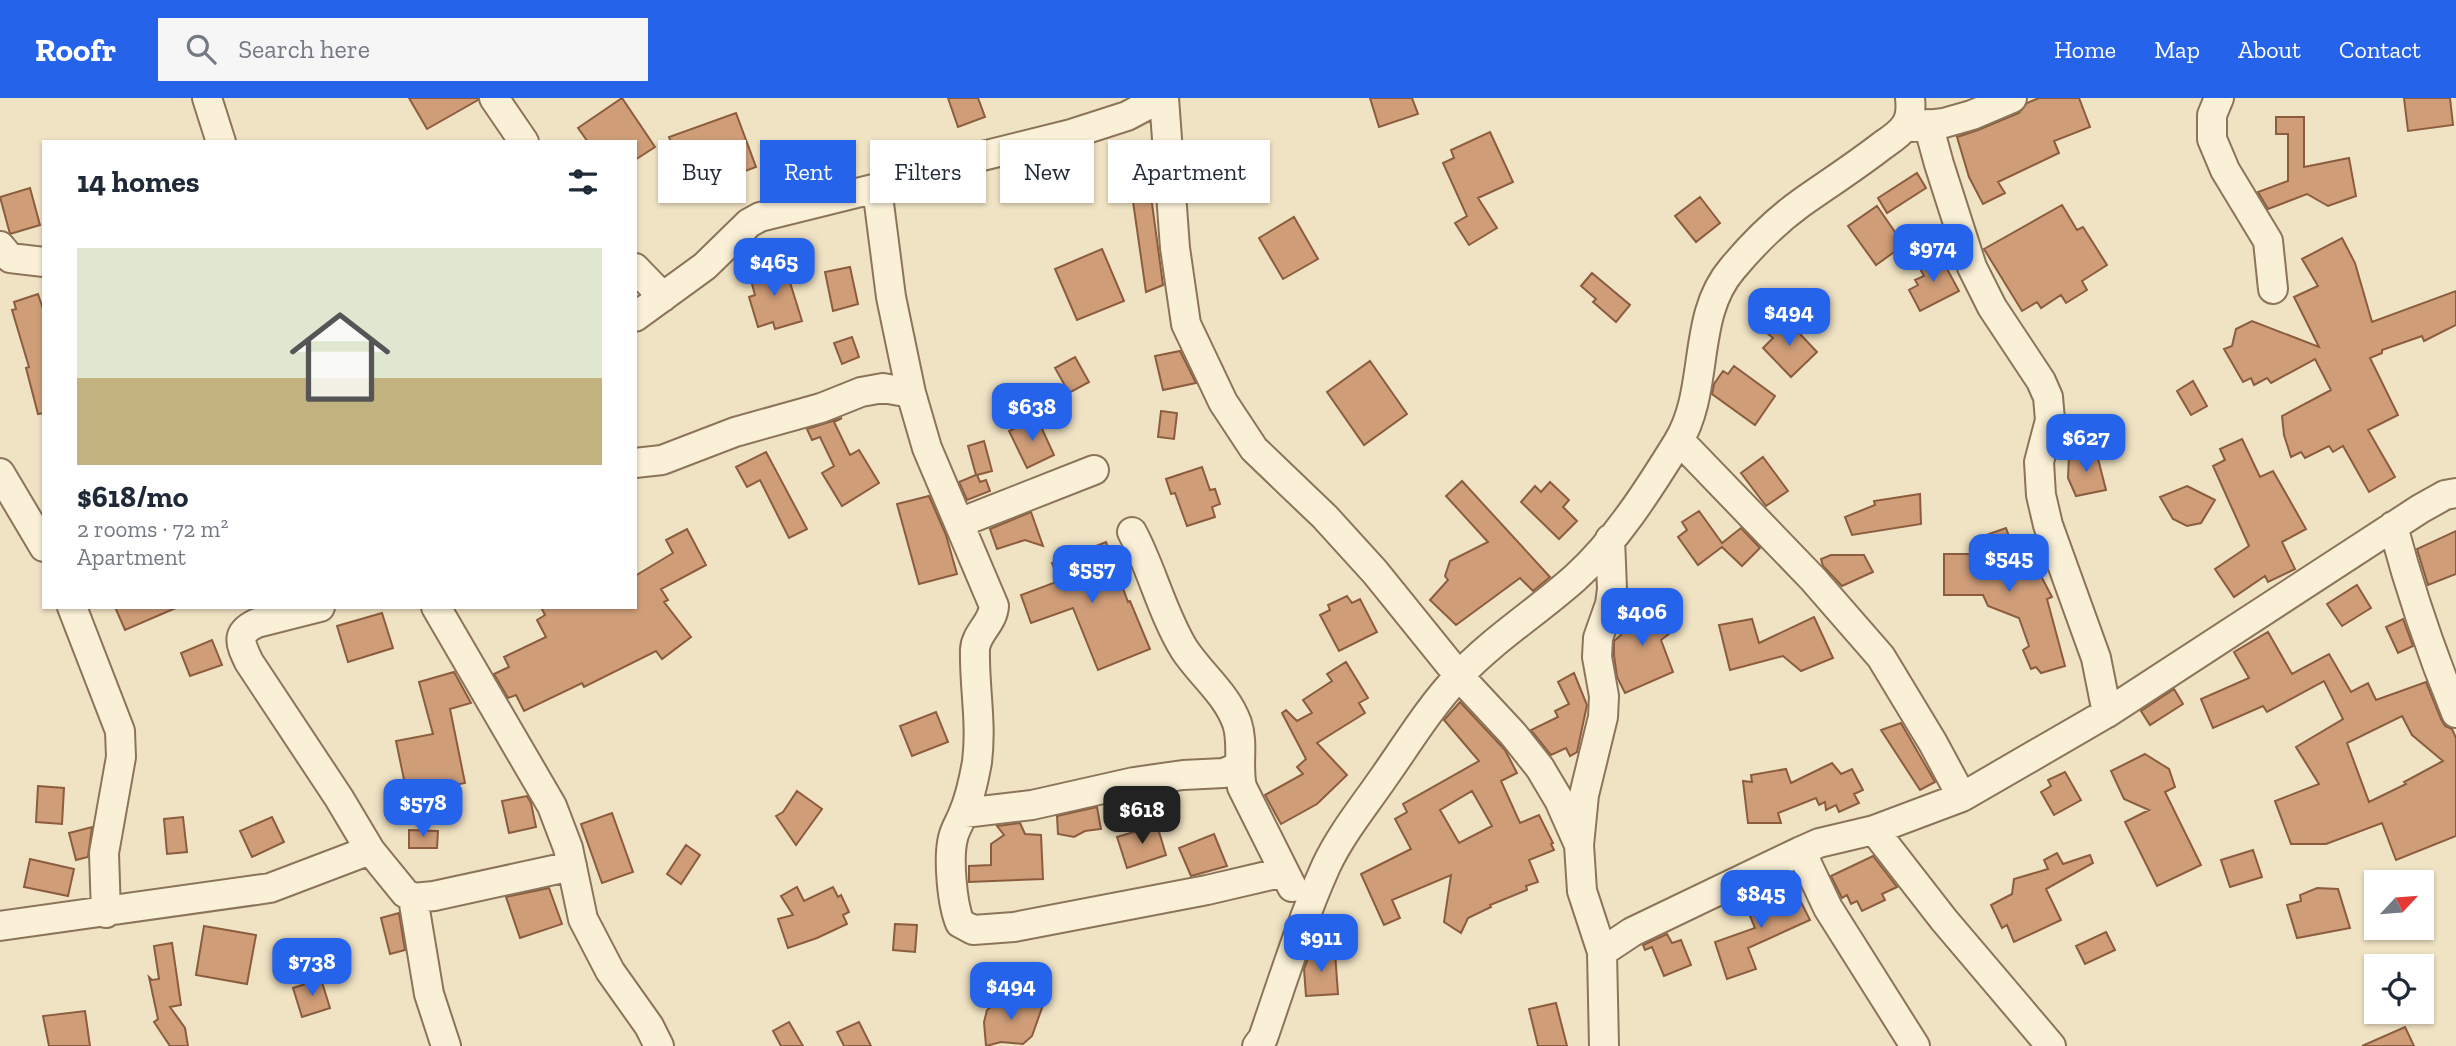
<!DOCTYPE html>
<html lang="en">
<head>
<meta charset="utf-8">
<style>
  :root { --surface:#fff; --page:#f6f6f7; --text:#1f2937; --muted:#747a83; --line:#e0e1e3; --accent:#2563eb }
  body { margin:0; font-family:"Zilla Slab",serif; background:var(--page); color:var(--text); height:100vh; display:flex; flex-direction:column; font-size:26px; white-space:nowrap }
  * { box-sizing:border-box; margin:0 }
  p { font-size:23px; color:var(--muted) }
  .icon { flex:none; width:38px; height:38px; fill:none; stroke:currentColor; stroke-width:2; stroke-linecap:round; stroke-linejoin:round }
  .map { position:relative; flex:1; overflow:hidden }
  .sheet { position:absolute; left:42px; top:42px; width:595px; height:469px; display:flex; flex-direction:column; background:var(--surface); border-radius:0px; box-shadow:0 2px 5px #0004 }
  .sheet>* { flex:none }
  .banner { position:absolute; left:658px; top:42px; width:665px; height:63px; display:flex; gap:14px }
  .needle { width:46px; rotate:64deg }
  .controls { position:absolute; left:2364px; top:772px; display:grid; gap:14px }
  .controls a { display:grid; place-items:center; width:70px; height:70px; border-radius:0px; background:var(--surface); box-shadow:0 2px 5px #0004; font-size:35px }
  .price { position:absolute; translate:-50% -60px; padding:0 16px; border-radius:14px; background:var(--accent); color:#fff; font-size:23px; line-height:46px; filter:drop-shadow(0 2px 4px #0008) }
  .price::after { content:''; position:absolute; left:50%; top:42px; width:21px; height:16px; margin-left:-10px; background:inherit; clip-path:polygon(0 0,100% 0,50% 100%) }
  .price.on { background:#222; color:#fff }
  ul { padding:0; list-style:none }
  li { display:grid; align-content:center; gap:14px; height:371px; padding:0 35px }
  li+li { border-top:2px solid var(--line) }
  li span { display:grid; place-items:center; height:217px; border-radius:0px; color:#555 }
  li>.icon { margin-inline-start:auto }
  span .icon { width:126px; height:126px; fill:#fffc; stroke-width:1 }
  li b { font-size:30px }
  h2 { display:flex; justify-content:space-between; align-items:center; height:84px; padding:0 35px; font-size:30px }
  .pill { padding:0 24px; border-radius:0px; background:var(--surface); box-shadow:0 2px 5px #0004; font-size:24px; line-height:63px }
  .pill.on { background:var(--accent); color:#fff }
  header { display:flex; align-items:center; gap:42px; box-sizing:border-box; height:98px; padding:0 35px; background:var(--accent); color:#fff }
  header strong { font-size:33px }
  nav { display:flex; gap:38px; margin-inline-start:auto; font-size:24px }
  .search { width:490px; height:63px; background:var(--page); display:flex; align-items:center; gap:18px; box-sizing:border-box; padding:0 24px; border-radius:0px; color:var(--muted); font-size:26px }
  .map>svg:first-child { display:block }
  .building { fill:#cf9d78; stroke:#8b5d3e; stroke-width:2; fill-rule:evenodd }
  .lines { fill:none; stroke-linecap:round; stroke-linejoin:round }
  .minor-casing { stroke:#8b7459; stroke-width:32 }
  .minor { stroke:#faf0d7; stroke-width:28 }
</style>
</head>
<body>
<header>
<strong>Roofr</strong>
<div class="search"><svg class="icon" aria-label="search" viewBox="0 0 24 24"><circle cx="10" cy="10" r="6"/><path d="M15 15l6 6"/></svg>Search here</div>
<nav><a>Home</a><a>Map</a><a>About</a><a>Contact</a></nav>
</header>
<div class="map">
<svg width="2456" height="948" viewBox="0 0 2456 948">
  <rect width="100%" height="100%" fill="#f0e3c4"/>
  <!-- building -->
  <path class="building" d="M409 0H478V2L427 31Z
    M622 0 655 49 635 62V44H588L578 30Z
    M948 0H978L985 19 958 29Z
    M1370 0H1412L1418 16 1379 29Z
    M2039 0H2079L2090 29 2054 43 2059 55 1998 84 2005 95 1983 106 1969 79 1957 39 1978 32 2019 15 2027 5Z
    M2404 0H2450L2453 27 2408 33Z
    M736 15 756 69 690 94 669 39Z
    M2276 19H2304V69L2349 60 2356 98 2328 108 2307 96 2268 111 2258 94 2288 83V36H2276Z
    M1490 34 1513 84 1478 100 1497 130 1469 147 1455 125 1467 118 1443 65 1454 60 1451 52Z
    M1144 46 1163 187 1146 194 1125 48Z
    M1917 75 1926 90 1887 115 1878 100Z
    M30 90 40 127 10 136 0 99Z
    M1700 99 1720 125 1696 144 1675 118Z
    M2062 107 2077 132 2083 129 2107 167 2082 183 2087 192 2066 205 2061 197 2041 210 2037 204 2022 213 1984 151Z
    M1877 108 1904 147 1876 167 1848 128Z
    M1294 119 1318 161 1283 181 1259 140Z
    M2342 140 2355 165 2372 224 2456 193V227L2424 243 2422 238 2382 252V255L2370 260 2398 317 2368 332 2395 379 2369 394 2343 348 2333 354 2329 348 2305 360 2301 354 2291 359 2284 337 2282 318 2331 292 2315 261 2271 285 2267 280 2254 287 2251 280 2243 284 2224 251 2232 248 2236 231 2252 223 2319 249 2294 199 2318 188 2302 161Z
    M1102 151 1124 203 1077 222 1055 171Z
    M1939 156 1959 193 1920 213 1909 192 1918 187 1915 182 1924 178 1918 167Z
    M784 165 802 223 775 231 773 224 758 229 749 199 755 197 749 175Z
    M850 169 858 206 833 213 825 174Z
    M1592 175 1630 207 1616 224 1593 204 1596 201 1581 188Z
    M38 196 44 214V315L38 316 26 270 29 269 12 212 16 211 14 204Z
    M1785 220 1817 254 1791 279 1763 250 1773 240 1768 236Z
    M852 239 859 259 842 266 834 245Z
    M1180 253 1196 285 1163 292 1155 258Z
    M1075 259 1089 284 1069 295 1055 270Z
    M1370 263 1407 316 1364 347 1327 294Z
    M1734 268 1775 298 1755 327 1712 296 1714 286 1723 273 1728 276Z
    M2193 283 2207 308 2191 317 2177 293Z
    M1161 313 1177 315 1174 341 1158 339Z
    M842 320 834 324 850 357 859 352 879 385 842 408 822 375 834 368 820 339 812 342 807 331Z
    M1037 320 1054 357 1027 370 1009 333Z
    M2242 341 2260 379 2273 373 2306 431 2282 444 2295 471 2268 484 2265 478 2234 499 2215 471 2249 448 2213 368 2225 362 2220 351Z
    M984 343 992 373 977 377 980 384 986 382 990 393 967 402 959 384 976 377 968 348Z
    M2096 353 2106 392 2076 398 2068 380 2069 357Z
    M766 354 807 431 789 440 760 382 747 389 736 369Z
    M1763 359 1788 393 1766 408 1741 375Z
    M1202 369 1210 392 1215 391 1220 406 1212 409 1215 419 1187 428 1175 395 1171 396 1166 381Z
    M1462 383 1550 479 1533 493 1520 480 1456 527 1430 502 1448 482 1445 478 1450 463 1488 444 1446 398Z
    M1550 384 1569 402 1563 409 1577 423 1559 441 1521 404 1535 388 1541 394Z
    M2187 388 2215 402 2201 425 2187 428 2173 421 2160 399Z
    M1920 396 1921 426 1852 437 1845 419 1875 407 1874 403Z
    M929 398 946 437 957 476 919 486 897 406Z
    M1699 413 1722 445 1741 430 1760 450 1742 468 1722 449 1698 467 1678 439 1687 432 1682 424Z
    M1031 414 1043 448 1025 442 997 451 990 431Z
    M2006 430 2014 452 2030 457 2052 499 2047 501 2065 568 2041 575 2036 569 2031 571 2023 552 2029 548 2019 520 1988 508 1983 497H1944V456H1993L1986 437Z
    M687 431 706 467 661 491 668 502 664 504 691 539 662 561 656 553 584 589 582 585 524 613 516 597 508 600 494 576 509 569 504 559 546 539 537 522 545 517 541 509H635V478L673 455 666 442Z
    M2456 433V476L2428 487 2417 451Z
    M1106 444 1128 504 1130 503 1150 551 1098 572 1073 510 1031 525 1021 497 1059 483 1052 465Z
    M1831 457H1864L1873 474 1842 488 1823 468 1821 461Z
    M2357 487 2371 510 2342 528 2327 506Z
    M1347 498 1352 505 1360 501 1377 534 1339 553 1320 517 1330 512 1328 507Z
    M1658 503 1669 536 1661 542 1673 574 1625 595 1617 579 1614 558V543L1621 537 1619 531 1625 515Z
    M115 509H178L125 532Z
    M382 515 393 550 348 564 337 528Z
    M1814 519 1833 560 1801 573 1783 558 1730 572 1719 527 1752 521 1759 545Z
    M2403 521 2413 548 2398 555 2386 529Z
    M2268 534 2292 576 2329 556 2351 594 2368 585 2376 602 2426 584 2441 621 2445 628 2452 631 2456 640V738L2396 762 2382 725 2326 746H2291L2275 703 2319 686 2296 649 2343 621 2324 583 2267 614 2263 608 2213 630 2201 601 2249 580 2234 554ZM2402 618 2412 637 2443 663 2404 684 2406 686 2369 704 2347 645Z
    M212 542 222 567 190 578 181 555Z
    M1346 564 1368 600 1359 605 1365 615 1317 645 1347 677 1317 706 1281 726 1265 697 1303 676 1297 669 1306 661 1282 615 1286 612 1297 623 1312 615 1303 602 1332 583 1327 576Z
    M454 574 471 605 450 611 465 685 407 696 396 643 433 636 419 584Z
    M1574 575 1587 607 1577 654 1570 658 1566 650 1551 657 1531 632 1558 619 1555 613 1569 606 1558 584Z
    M2174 591 2183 606 2150 627 2141 613Z
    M1460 604 1505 652 1517 675 1501 683 1520 725 1539 717 1553 745 1551 746 1554 752 1529 762 1538 784 1526 788 1527 792 1490 807 1491 809 1468 820 1461 835 1444 824 1451 777 1392 802 1400 820 1384 827 1361 776 1411 751 1395 721 1407 714 1403 706 1479 663 1444 622ZM1472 693 1492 728 1459 745 1440 712Z
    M936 614 948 644 912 658 900 628Z
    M1901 625 1935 684 1920 692 1881 632Z
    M2145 656 2169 671 2175 689 2165 694 2201 767 2157 788 2125 724 2149 712 2124 701 2111 673Z
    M1832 665 1841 676 1852 671 1863 692 1854 696 1859 705 1839 714 1836 707 1826 712 1825 704 1819 707 1816 700 1778 715 1781 725H1748L1743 683 1752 684 1751 677 1786 671 1791 685Z
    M2065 674 2081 702 2054 717 2041 694 2051 688 2048 682Z
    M38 688 64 690 62 726 36 724Z
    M797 693 822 711 796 747 776 718 783 714Z
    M527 698 531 705 536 729 509 735 502 703Z
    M1097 709 1101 731 1085 733 1074 739 1058 736 1057 718Z
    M612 715 633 774 602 785 581 726Z
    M183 719 187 754 167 756 164 721Z
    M272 719 284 744 252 759 240 733Z
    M1020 725 1025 736 1041 737 1043 781 969 784V768L991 767V746L1004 737 997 728Z
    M1157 727 1166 757 1127 770 1117 739Z
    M92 729 88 759 76 762 69 735Z
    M409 732 438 733 437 750H409Z
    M1214 736 1227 768 1191 778 1179 750Z
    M686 747 700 757 681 786 667 776Z
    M2253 752 2262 779 2230 789 2221 762Z
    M2057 755 2063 766 2090 757 2093 765 2046 791 2061 822 2014 844 2007 827 2002 830 1991 807 2012 796 2014 781 2048 771 2044 762Z
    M1873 758 1897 789 1882 796 1885 802 1862 813 1857 803 1851 806 1847 797 1842 800 1831 778Z
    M30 761 74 771 68 798 24 789Z
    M797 789 804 803 833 789 838 799 841 797 849 814 843 817 847 826 817 840 788 850 778 821 793 817 781 798Z
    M549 790 562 826 520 840 506 799Z
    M1769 790 1800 802 1810 822 1748 850 1756 871 1727 881 1715 844 1755 830 1748 813Z
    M2317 790 2338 791 2350 830 2297 840 2287 807 2301 803 2300 797Z
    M399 815 405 852 390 856 381 820Z
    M895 826 917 827 915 854 893 852Z
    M204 828 256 837 247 886 196 877Z
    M2106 834 2115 852 2085 866 2076 848Z
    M1667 836 1672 845 1681 842 1691 867 1664 878 1652 849 1645 852 1643 847Z
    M172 845 181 907 170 909 185 930 188 948H170L154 924 158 921 149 879 152 882 159 881 154 848Z
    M1335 854 1338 896 1306 898 1304 871 1310 855Z
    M321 881 330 910 302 919 293 890Z
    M1021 898V906L1043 907 1032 938 1023 946 1001 944 986 948 984 924 987 912 1001 901Z
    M1556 905 1567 948H1538L1529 911Z
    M85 913 90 948H49L43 918Z
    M789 924 803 948H781L773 933Z
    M859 924 871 948H844L837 934Z
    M2405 929 2414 948H2362Z"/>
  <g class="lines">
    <!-- minor casing -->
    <g class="minor-casing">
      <path id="minor" d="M207 0 221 44
        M494 0 524 44
        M1164 0 1175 150 1186 226 1223 304 1254 351 1325 419 1375 474 1459 578 1513 636 1540 670 1559 702 1579 747
        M2219 0 2212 17V41L2225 72 2268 143 2273 191
        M1928 26 1939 66 1972 169 1992 209 2041 283 2048 299 2050 322 2039 364 2041 397 2048 427 2096 560 2107 615
        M1910 29 1944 25 1972 17 2012 0
        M877 90 891 199 911 295 927 350 994 508C993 525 976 535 975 551 974 589 982 624 977 664 974 681 970 700 963 716 960 724 955 731 953 740 948 760 952 806 960 825L973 832 1014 829 1207 792 1284 774
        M0 148 10 160 44 164
        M635 170 663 199
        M635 219 705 168 749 125 760 119 877 90 934 70 1071 36 1127 18 1161 0
        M1679 342 1813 481 1881 559 1933 645 1962 699
        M635 365 662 362 735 334 821 310 861 294 883 290 911 295
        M0 375 44 449
        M959 425 1094 372
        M2393 428C2410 492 2431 554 2456 615
        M1132 434C1152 471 1162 515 1184 551 1201 577 1226 595 1237 625 1244 646 1237 668 1242 689L1292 789
        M72 509 120 633 121 659 104 755 106 815
        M320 509 257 525C235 535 240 545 249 564L339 700 370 752 405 795 413 800 434 798 572 768
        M436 509 552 708 568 750 583 821 610 873 649 928 659 948
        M964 715 1032 707 1134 684 1183 677 1224 675 1240 668
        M1874 732 1944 822 2051 948
        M1801 753 1828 810 1915 948
        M413 800 429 896 446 948
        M0 828 270 790 370 752
        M1602 854 1632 834 1801 753 1819 745 1874 732 1962 699 2107 615 2420 411 2445 397 2456 395
        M1257 948 1263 940C1283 882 1301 824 1326 768 1341 736 1364 708 1384 679 1408 645 1429 610 1458 579 1492 542 1537 514 1575 480 1616 443 1649 391 1678 344 1710 292 1691 219 1732 171 1752 147 1776 123 1801 105 1828 86 1856 68 1883 47 1890 42 1900 36 1905 28 1911 20 1911 9 1910 0
        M1604 948 1602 854 1582 793 1579 747 1584 697 1603 619 1604 598 1597 559 1598 540 1610 506 1612 491 1610 441"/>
    </g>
    <!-- minor -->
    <use href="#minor" class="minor"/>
  </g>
</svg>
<div class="controls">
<a><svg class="needle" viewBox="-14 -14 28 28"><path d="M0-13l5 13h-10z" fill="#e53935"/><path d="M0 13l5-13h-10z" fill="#747a83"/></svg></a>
<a><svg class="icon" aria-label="locate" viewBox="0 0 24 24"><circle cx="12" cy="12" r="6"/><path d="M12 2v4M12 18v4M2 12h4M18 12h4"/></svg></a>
</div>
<b class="price" style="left:1933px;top:186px">$974</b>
<b class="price" style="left:774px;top:200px">$465</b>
<b class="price" style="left:1789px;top:250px">$494</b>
<b class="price" style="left:1032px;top:345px">$638</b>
<b class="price" style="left:2086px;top:376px">$627</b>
<b class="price" style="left:2009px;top:496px">$545</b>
<b class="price" style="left:1092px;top:507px">$557</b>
<b class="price" style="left:1642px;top:550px">$406</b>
<b class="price" style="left:423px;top:741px">$578</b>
<b class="price on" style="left:1142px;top:748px">$618</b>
<b class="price" style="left:1761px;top:832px">$845</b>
<b class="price" style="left:1321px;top:876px">$911</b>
<b class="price" style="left:312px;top:900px">$738</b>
<b class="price" style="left:1011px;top:924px">$494</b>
<div class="banner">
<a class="pill">Buy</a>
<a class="pill on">Rent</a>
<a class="pill">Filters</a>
<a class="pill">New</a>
<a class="pill">Apartment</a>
</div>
<section class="sheet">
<h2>14 homes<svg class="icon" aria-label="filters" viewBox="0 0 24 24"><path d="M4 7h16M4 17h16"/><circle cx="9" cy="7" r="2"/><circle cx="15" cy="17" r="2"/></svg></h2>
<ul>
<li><span style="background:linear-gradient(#dfe7d0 60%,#c2b280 0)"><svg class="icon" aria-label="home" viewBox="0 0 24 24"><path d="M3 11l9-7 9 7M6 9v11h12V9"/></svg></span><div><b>$618/mo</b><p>2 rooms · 72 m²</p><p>Apartment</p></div></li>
</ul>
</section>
</div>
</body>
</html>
